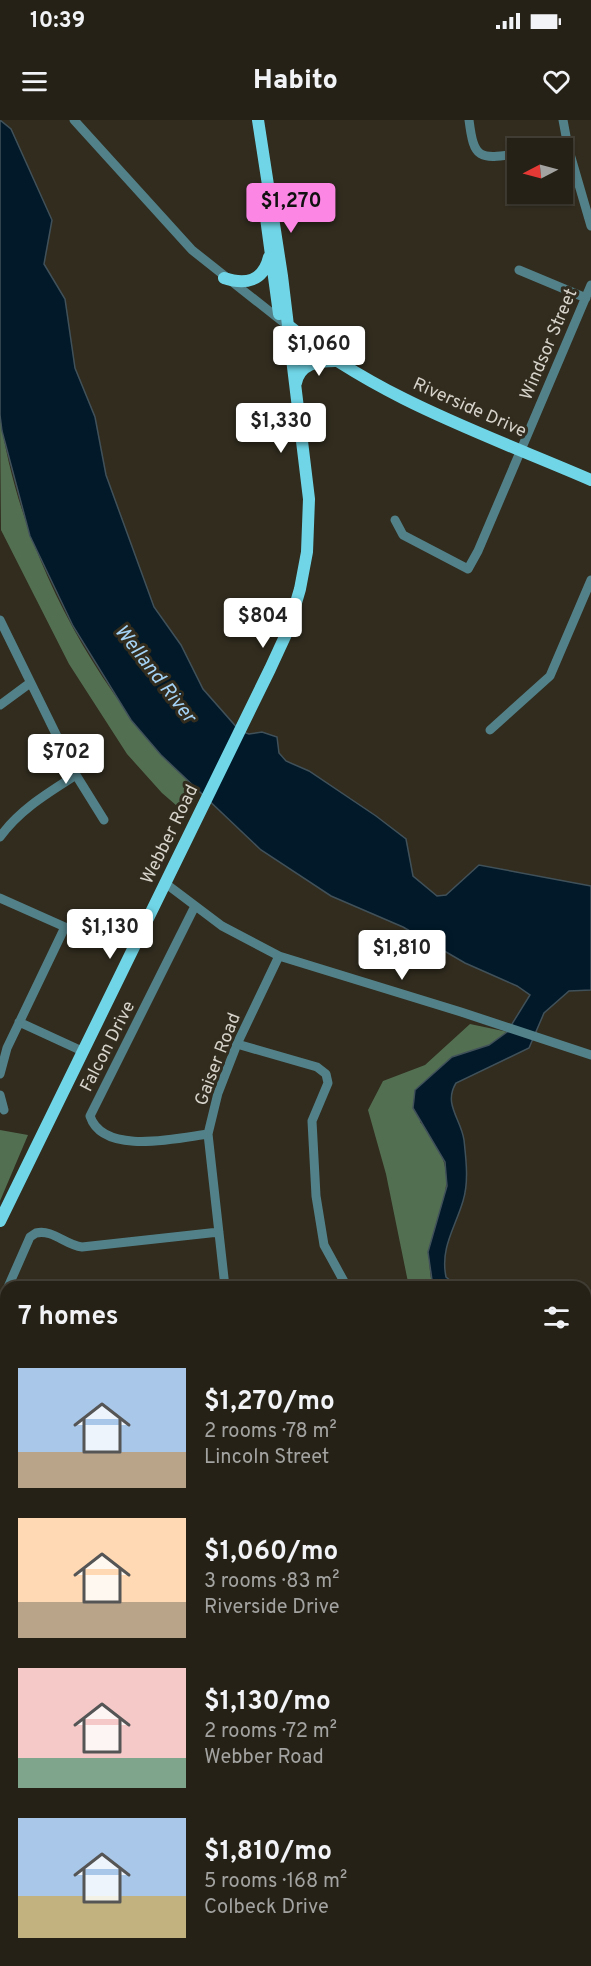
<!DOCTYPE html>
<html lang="en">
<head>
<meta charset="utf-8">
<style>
  :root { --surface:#252116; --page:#2d291f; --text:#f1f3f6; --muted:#a3a3a1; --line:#423e35; --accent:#fc86e4 }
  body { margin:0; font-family:Overpass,sans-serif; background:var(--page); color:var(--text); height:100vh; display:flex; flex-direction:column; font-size:22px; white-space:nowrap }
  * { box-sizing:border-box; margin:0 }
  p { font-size:20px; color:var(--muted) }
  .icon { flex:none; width:33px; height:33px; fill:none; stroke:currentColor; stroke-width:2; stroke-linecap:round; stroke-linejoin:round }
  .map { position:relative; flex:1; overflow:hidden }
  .sheet { position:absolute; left:0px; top:1161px; width:591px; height:686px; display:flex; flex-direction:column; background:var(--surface); border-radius:18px 18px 0 0; box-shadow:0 2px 4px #0004,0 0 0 2px var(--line) }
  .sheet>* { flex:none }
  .needle { width:39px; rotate:264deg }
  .buttons { position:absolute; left:507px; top:18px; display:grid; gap:12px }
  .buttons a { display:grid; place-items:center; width:66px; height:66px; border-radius:0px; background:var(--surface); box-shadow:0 2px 4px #0004,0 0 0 2px var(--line); font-size:30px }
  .price { position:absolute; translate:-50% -51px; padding:0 14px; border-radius:6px; background:#fff; color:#222; font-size:20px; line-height:39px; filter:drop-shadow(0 2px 3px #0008) }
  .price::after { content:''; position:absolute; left:50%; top:36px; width:18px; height:14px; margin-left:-9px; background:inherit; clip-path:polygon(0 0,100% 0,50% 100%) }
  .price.on { background:var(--accent); color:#111 }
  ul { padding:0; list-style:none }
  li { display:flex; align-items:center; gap:18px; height:150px; padding:0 18px }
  li span { display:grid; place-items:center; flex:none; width:168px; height:120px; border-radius:0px; color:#555 }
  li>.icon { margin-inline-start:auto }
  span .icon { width:72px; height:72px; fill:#fffc; stroke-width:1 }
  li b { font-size:26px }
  h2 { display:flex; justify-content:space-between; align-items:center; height:72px; padding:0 18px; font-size:26px }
  .status { display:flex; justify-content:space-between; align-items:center; height:42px; padding:0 30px; background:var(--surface); direction:ltr }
  .status svg { height:16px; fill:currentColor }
  header { display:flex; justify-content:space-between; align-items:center; height:78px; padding:0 18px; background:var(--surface); font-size:27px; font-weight:800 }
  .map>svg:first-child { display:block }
  .forest { fill:#536f52 }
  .water { fill:#011929; stroke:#41515a; stroke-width:1.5 }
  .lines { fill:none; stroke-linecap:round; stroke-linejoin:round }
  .minor { stroke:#538189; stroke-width:9 }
  .major { stroke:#70d6e7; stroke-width:12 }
  .labels { text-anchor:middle; stroke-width:6; stroke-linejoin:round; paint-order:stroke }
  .street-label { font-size:18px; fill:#d7d3cb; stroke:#312c1e }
  .water-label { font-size:20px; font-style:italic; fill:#a5d3f6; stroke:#312c1e }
</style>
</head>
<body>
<div class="status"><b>10:39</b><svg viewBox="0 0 49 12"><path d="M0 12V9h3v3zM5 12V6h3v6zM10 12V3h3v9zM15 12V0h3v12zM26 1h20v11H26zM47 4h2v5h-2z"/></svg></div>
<header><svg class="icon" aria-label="menu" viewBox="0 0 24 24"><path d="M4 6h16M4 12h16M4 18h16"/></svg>Habito<svg class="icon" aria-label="heart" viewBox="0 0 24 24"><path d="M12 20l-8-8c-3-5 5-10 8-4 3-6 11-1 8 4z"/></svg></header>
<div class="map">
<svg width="591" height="1846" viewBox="0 0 591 1846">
  <rect width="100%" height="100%" fill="#312c1e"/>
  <!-- forest -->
  <path class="forest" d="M0 295C19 431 96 575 196 669L184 692 162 673 127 634 69 544 1 410Z
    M470 904 508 912 489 925 452 937 420 1002C481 1071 414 1098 433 1167H409L386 1054 368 990 383 961 425 945Z
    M0 1010 28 1015 0 1081Z
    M585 1209 591 1210V1379L585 1370Z
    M591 1402V1469L585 1479V1406Z
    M591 1508V1623L585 1619V1522Z"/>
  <!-- water -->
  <path class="water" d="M0 0 11 9 52 100 44 144 65 179 75 248 95 297 106 355 154 487 181 525 203 569 240 611 249 614 262 612 277 617 279 633 286 641 309 651 376 696 406 719 413 756 437 776 446 775 479 745 591 766V870L569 871 544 893 529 928 456 963C443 984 461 999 464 1020 466 1039 469 1062 463 1081 455 1108 440 1128 446 1157L451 1161 494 1162 512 1167H433L428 1132 447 1066 445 1042 413 988 415 970 452 937 489 925 507 912 530 875 517 866 465 843 403 807 331 776 261 730 161 635 131 600 73 506 30 416 2 311 0 295Z
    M585 1177 591 1178V1210L585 1209Z
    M591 1469V1508L585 1522V1479Z
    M585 1619 591 1623V1650L585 1647Z"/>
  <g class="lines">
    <!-- minor -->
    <path class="minor" d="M74 0 192 130 283 202
      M469 0C474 40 479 39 518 34
      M563 0 568 27 591 106
      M519 150 586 178
      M395 400 403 415 468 449 478 431 591 165
      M0 500 76 655 104 700
      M0 585 30 563
      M490 610 550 556 591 460
      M0 717C19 690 48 673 76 655
      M165 763 222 806 279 836 461 892 591 935
      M0 778 65 807 7 928 0 954
      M194 788 90 996C103 1036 178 1018 208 1014
      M19 902 82 931
      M237 924 317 947 326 954 328 963 312 1001 316 1076 324 1125 347 1167
      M0 975 4 990
      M8 1167 30 1117 36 1113C53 1109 65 1125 82 1127L219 1112
      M225 1167 208 1014 218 973 237 924 279 836
      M0 1186 6 1172
      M0 1221 6 1225
      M0 1334H6
      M0 1431 6 1430
      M0 1519H6
      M0 1613 6 1612
      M585 1741 591 1740
      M0 1799 6 1798
      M57 1840 58 1846
      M307 1840 308 1846
      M413 1840V1846"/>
    <!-- major -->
    <path class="major" d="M266 98 279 194
      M224 158C245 165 263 162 269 137
      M288 205C376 278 487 315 591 360
      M296 263C300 244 317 241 335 241
      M0 1101 270 549 288 510 300 469 307 432 309 379 282 156 258 0"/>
  </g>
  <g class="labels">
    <!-- street labels -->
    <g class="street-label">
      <text transform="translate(548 224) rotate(-67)" y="6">Windsor Street</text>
      <text transform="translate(470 287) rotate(24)" y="6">Riverside Drive</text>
      <text transform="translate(169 714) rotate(-64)" y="6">Webber Road</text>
      <text transform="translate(107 926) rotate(-63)" y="6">Falcon Drive</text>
      <text transform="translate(217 939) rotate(-69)" y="6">Gaiser Road</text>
    </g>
    <!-- water labels -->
    <g class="water-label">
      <text transform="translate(156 553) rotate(52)" y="7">Welland River</text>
    </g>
  </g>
</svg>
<div class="buttons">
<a><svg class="needle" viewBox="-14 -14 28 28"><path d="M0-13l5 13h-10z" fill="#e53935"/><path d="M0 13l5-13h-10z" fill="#a3a3a1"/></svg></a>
</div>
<b class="price on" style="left:291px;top:114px">$1,270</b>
<b class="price" style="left:319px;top:257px">$1,060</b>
<b class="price" style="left:281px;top:334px">$1,330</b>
<b class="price" style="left:263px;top:529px">$804</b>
<b class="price" style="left:66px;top:665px">$702</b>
<b class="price" style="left:110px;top:840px">$1,130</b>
<b class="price" style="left:402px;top:861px">$1,810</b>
<section class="sheet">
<h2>7 homes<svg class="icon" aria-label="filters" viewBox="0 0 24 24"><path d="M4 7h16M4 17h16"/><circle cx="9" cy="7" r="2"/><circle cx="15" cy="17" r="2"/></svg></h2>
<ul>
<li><span style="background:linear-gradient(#a9c7e8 70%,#b9a48a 0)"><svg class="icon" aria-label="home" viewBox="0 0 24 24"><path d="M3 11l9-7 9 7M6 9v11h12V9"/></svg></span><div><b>$1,270/mo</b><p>2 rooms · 78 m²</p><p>Lincoln Street</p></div></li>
<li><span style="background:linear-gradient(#ffd9b3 70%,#b9a48a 0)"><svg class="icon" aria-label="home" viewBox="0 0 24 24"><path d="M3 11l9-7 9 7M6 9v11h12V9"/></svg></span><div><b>$1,060/mo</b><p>3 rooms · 83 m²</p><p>Riverside Drive</p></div></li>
<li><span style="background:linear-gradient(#f6c9c9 75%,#7fa58c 0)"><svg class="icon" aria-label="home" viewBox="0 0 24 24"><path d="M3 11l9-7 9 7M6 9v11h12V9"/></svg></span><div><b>$1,130/mo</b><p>2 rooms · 72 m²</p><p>Webber Road</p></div></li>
<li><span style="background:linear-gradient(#a9c7e8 65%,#c2b280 0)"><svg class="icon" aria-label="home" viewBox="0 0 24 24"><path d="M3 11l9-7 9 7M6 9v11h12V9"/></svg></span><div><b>$1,810/mo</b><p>5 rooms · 168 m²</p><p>Colbeck Drive</p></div></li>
</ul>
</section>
</div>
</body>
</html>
